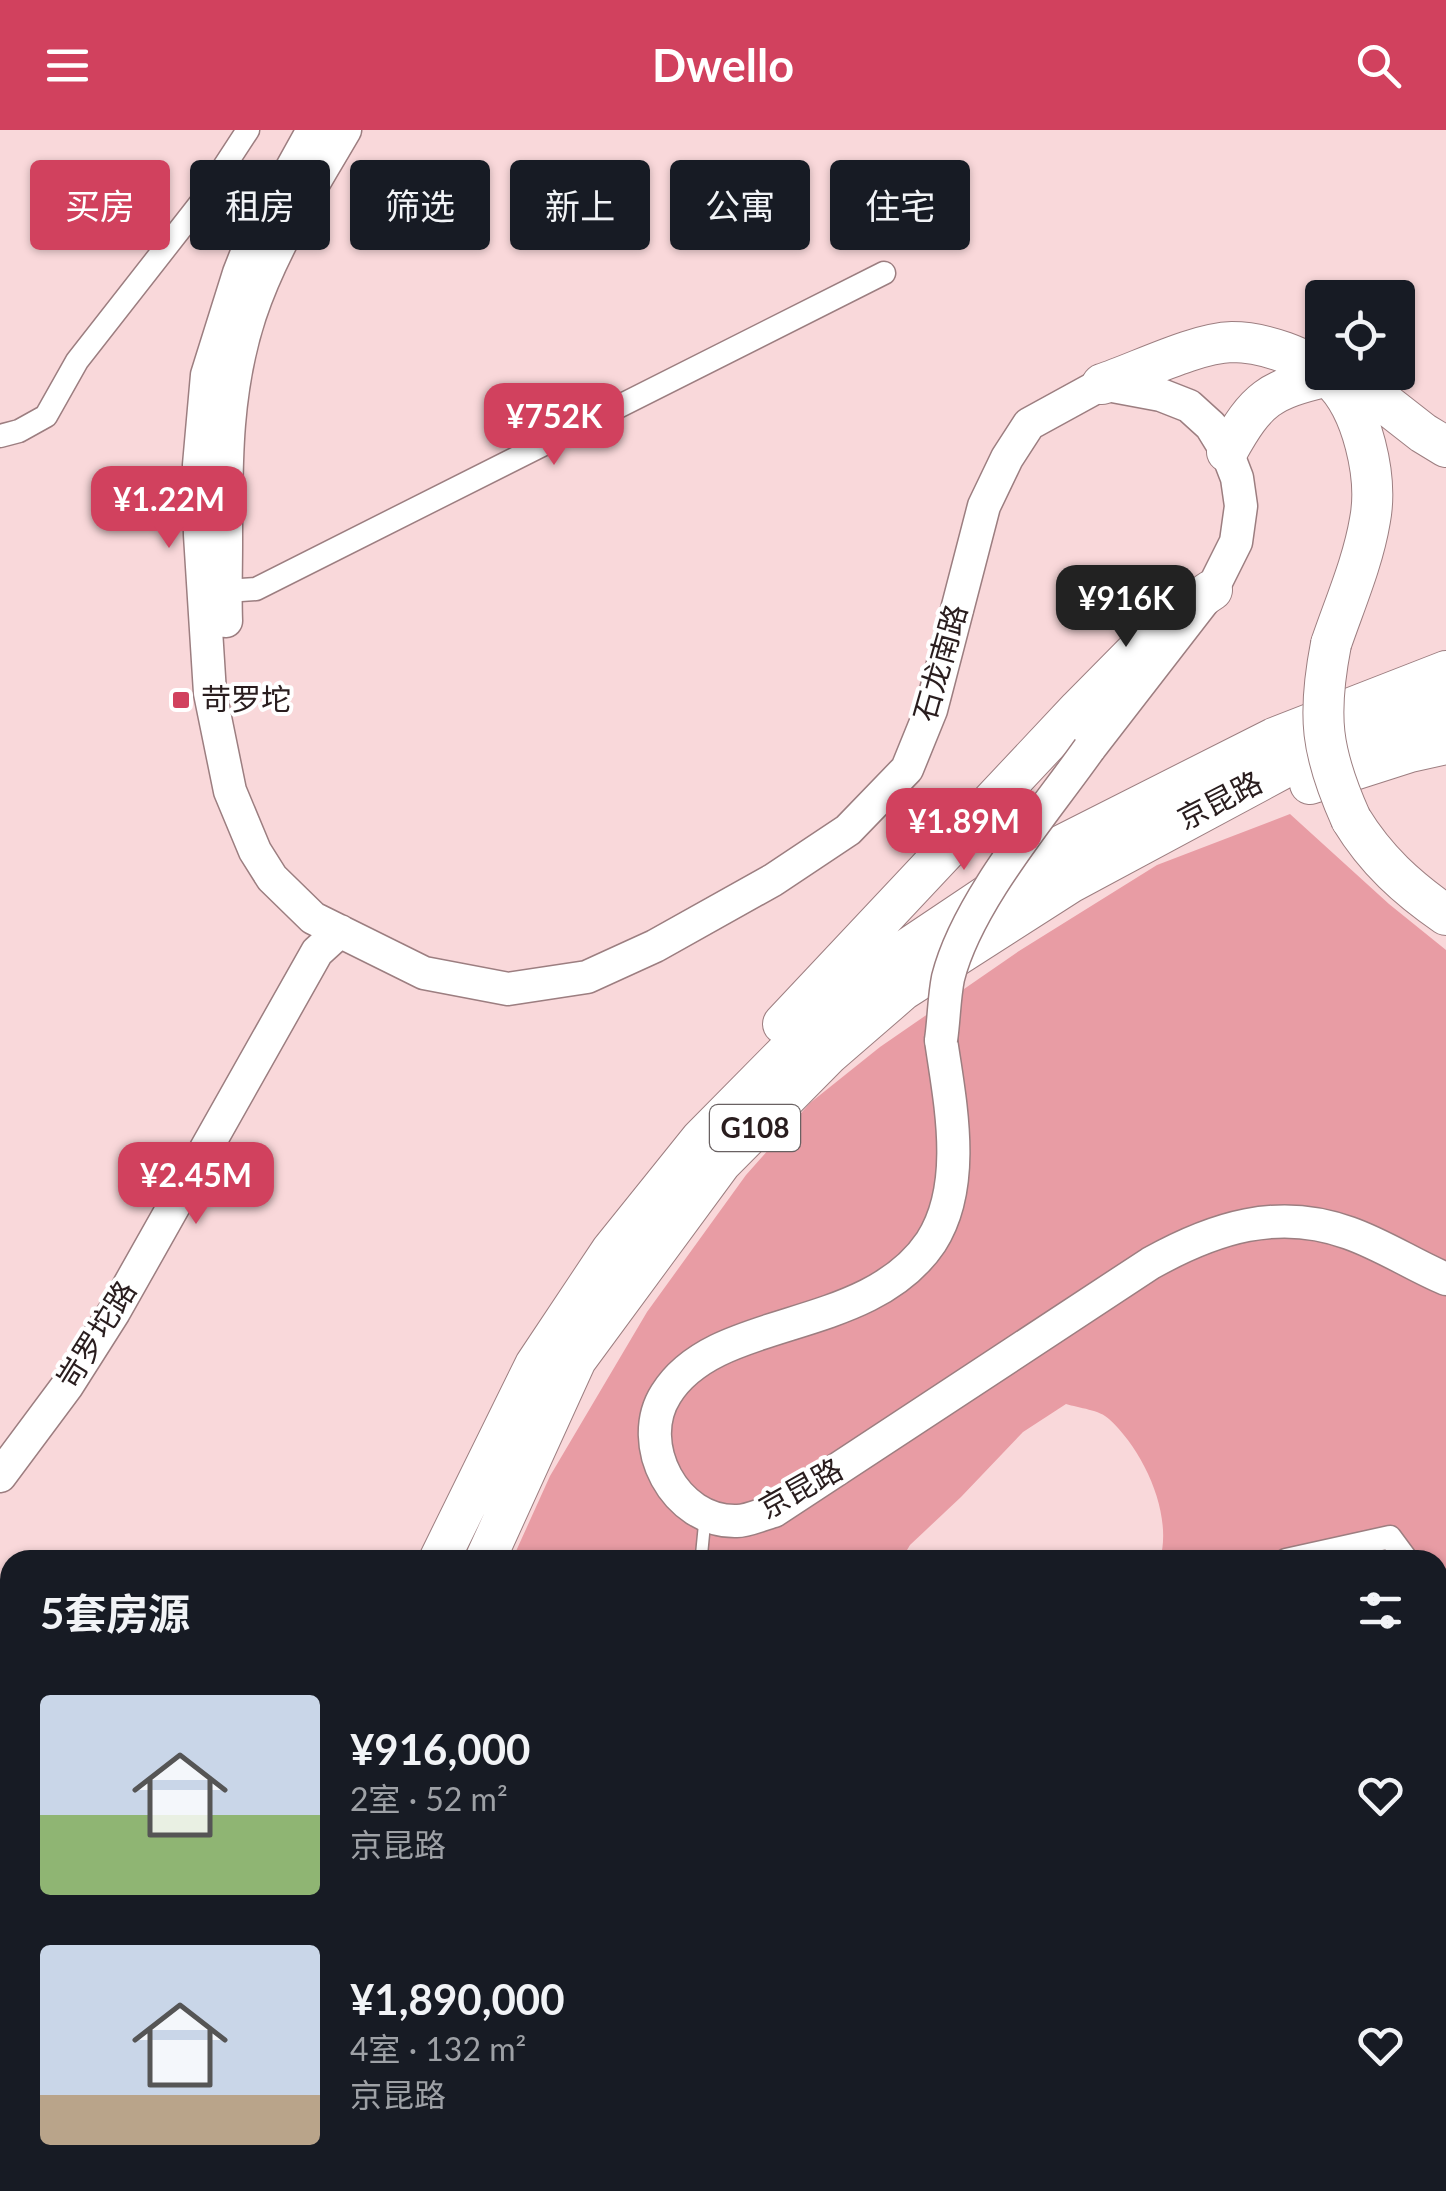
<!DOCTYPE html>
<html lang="zh">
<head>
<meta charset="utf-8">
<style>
  :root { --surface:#171b24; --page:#20242c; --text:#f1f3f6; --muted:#9ea1a6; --accent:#d1415e }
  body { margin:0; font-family:Lato,"Noto Sans SC",sans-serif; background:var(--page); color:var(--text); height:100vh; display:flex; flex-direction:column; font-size:38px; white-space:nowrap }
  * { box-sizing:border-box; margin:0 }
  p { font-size:32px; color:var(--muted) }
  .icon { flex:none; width:55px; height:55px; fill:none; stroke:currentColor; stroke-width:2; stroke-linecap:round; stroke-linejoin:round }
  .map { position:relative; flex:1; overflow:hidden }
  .drawer { position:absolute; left:0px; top:1420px; width:1448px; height:642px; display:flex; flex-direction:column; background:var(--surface); border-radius:30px 30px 0 0; box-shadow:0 2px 8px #0004 }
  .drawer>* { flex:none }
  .hud { position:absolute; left:30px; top:30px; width:1388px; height:90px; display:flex; gap:20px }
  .buttons { position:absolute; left:1305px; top:150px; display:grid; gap:20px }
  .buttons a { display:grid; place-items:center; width:110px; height:110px; border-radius:10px; background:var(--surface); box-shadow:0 2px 8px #0004; font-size:50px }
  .price { position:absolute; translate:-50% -85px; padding:0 22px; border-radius:20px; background:var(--accent); color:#fff; font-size:32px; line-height:65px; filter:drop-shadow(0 2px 5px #0008) }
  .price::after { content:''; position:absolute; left:50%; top:60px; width:30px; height:22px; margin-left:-15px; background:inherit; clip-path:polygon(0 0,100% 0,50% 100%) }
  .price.selected { background:#222; color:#fff }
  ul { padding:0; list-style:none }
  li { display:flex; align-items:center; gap:30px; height:250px; padding:0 40px }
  li span { display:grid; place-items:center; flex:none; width:280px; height:200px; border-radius:10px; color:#555 }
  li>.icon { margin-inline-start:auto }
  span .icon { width:120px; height:120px; fill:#fffc; stroke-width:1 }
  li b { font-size:42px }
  h2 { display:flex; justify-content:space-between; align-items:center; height:120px; padding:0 40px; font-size:42px }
  .pill { padding:0 35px; border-radius:10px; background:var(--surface); box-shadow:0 2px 8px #0004; font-size:35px; line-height:90px }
  .pill.selected { background:var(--accent); color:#fff }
  header { display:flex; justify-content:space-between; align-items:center; height:130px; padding:0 40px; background:var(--accent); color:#fff; font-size:45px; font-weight:700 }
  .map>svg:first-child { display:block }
  .forest { fill:#e89ca4 }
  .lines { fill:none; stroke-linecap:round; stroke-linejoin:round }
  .lane-casing { stroke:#9c7e80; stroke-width:14 }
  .street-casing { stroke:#9c7e80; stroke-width:25 }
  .secondary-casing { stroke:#9c7e80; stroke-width:35 }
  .highway-casing { stroke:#9c7e80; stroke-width:42 }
  .path { stroke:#b59b9c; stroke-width:4; stroke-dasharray:8 8; stroke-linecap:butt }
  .lane { stroke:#fff; stroke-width:11 }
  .street { stroke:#fff; stroke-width:22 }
  .secondary { stroke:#fff; stroke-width:32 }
  .highway { stroke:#fff; stroke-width:40 }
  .secondary-bridge-casing { stroke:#9c7e80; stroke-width:35; stroke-linecap:butt }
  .highway-bridge-casing { stroke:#9c7e80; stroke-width:42; stroke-linecap:butt }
  .secondary-bridge { stroke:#fff; stroke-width:32 }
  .highway-bridge { stroke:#fff; stroke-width:40 }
  .poi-dot { fill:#d1415e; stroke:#fff; stroke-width:4 }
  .labels { text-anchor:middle; stroke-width:8; stroke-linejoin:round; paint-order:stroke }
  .shield { fill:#fff; stroke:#696162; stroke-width:2.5 }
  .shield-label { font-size:28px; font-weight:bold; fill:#291d1e }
  .street-label { font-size:30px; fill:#291d1e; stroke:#fff }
  .poi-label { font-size:30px; fill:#291d1e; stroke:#fff; text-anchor:start }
</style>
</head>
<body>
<header><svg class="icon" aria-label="menu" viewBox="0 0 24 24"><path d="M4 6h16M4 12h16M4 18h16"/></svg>Dwello<svg class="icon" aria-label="search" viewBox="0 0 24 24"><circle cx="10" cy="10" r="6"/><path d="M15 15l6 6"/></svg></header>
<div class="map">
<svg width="1446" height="2061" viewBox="0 0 1446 2061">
  <rect width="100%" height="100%" fill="#f9d8da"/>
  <!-- forest -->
  <path class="forest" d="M1290 684 1389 774 1446 820V2061H799L802 2052H1438V1430H1160C1173 1384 1144 1321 1109 1289 1100 1280 1079 1278 1066 1274L1023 1302 961 1367 910 1415 901 1430H512L550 1346 647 1182 746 1045 810 973 880 917 1019 821 1157 735Z
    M10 1740V2052L162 2053 153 2061H0V1931L3 1930 9 1901 0 1881V1755Z"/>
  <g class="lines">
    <!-- lane casing -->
    <g class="lane-casing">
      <path id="lane" d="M701 1430 705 1389
        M565 2052 569 2061
        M417 2061 422 2052"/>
    </g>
    <!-- street casing -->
    <g class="street-casing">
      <path id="street" d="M205 70 220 59 234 56C255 67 254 80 253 102
        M0 306 19 301 46 286 77 231 199 75 248 0
        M211 462 256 459 884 143
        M1286 1430 1390 1407 1407 1430
        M1438 1621H1446
        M0 1641 10 1646
        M825 2061 829 2052"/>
    </g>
    <!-- secondary casing -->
    <g class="secondary-casing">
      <path id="secondary" d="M313 0 252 110 239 143 207 245 199 335 200 405 210 563 230 661 255 721 272 748 313 788 424 843 508 859 587 847 655 816 773 750 848 700 907 639 931 580 984 376 1007 328 1029 294 1102 254 1161 265 1189 276 1211 296 1227 322 1237 348 1241 376 1236 412 1212 460 1089 619
        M226 491C225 465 226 440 226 414 226 336 225 261 250 185 272 119 310 60 345 0
        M941 910C950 972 968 1055 931 1112 868 1206 716 1183 666 1264 634 1314 675 1393 737 1391 748 1391 762 1384 774 1381L1151 1133C1214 1098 1278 1077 1349 1103 1383 1115 1413 1135 1446 1149
        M0 1346 67 1256 114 1182 317 822 340 801"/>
    </g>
    <!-- highway casing -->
    <g class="highway-casing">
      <path id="highway" d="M1345 242 1423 303 1446 317
        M1102 254C1138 242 1195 213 1232 212 1263 212 1307 227 1330 248 1363 278 1378 348 1370 390 1363 432 1345 473 1331 514
        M1227 322C1257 268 1269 260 1328 246
        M1310 654 1410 622 1446 614
        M1351 689C1376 730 1407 758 1446 785
        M783 894 1079 579 1167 490 1212 460
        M439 1430 535 1235 611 1121 701 1009 789 920 892 829 1062 715 1274 608 1446 541
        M485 1430 576 1230 721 1033 828 925 903 860 1070 753 1284 638 1446 574
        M0 2049 10 2041
        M177 2061 185 2052"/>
    </g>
    <!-- path -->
    <path class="path" d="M98 2061 99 2052
      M1221 2061 1239 2052"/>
    <!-- lane -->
    <use href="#lane" class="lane"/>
    <!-- street -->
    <use href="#street" class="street"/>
    <!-- secondary -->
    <use href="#secondary" class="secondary"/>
    <!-- highway -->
    <use href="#highway" class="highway"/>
    <!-- secondary-bridge casing -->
    <g class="secondary-bridge-casing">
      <path id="secondary-bridge" d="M941 910C944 890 944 868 948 848 967 772 1043 684 1089 619"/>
    </g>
    <!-- highway-bridge casing -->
    <g class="highway-bridge-casing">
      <path id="highway-bridge" d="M1331 514C1317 586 1321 622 1351 689"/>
    </g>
    <!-- secondary-bridge -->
    <use href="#secondary-bridge" class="secondary-bridge"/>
    <!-- highway-bridge -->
    <use href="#highway-bridge" class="highway-bridge"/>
  </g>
  <!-- markers -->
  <rect class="poi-dot" x="171" y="560" width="20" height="20" rx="5"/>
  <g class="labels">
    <!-- shield labels -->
    <rect class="shield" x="710" y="975" width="90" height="46" rx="8"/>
    <g class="shield-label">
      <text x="755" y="1008">G108</text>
    </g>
    <!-- street labels -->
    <g class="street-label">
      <text transform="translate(941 533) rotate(-74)" y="10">石龙南路</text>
      <text transform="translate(1220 671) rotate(-27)" y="10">京昆路</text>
      <text transform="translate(97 1205) rotate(-58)" y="10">岢罗坨路</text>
      <text transform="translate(801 1359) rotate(-29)" y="10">京昆路</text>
    </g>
    <!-- poi labels -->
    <g class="poi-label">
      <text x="201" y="580">苛罗坨</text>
    </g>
  </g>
</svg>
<div class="buttons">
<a><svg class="icon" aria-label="locate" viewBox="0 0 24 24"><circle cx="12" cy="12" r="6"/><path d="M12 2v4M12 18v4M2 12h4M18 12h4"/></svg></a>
</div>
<b class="price" style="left:554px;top:338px">¥752K</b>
<b class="price" style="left:169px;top:421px">¥1.22M</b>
<b class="price selected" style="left:1126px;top:520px">¥916K</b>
<b class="price" style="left:964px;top:743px">¥1.89M</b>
<b class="price" style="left:196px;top:1097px">¥2.45M</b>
<div class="hud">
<a class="pill selected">买房</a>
<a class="pill">租房</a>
<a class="pill">筛选</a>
<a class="pill">新上</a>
<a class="pill">公寓</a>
<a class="pill">住宅</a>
</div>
<section class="drawer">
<h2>5套房源<svg class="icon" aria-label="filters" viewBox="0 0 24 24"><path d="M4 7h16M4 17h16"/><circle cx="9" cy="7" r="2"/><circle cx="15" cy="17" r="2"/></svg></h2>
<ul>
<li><span style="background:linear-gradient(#c9d6e8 60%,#8fb573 0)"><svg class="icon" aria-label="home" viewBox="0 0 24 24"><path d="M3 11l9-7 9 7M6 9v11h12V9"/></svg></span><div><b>¥916,000</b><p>2室 · 52 m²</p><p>京昆路</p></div><svg class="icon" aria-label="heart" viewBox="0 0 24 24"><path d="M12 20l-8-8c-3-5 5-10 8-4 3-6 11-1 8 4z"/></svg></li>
<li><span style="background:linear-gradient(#c9d6e8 75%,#b9a48a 0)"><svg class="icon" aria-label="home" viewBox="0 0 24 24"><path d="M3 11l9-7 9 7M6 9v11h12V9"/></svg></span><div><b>¥1,890,000</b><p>4室 · 132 m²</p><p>京昆路</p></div><svg class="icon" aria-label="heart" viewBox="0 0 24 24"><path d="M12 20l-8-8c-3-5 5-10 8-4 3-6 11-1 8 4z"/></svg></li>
</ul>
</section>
</div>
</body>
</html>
